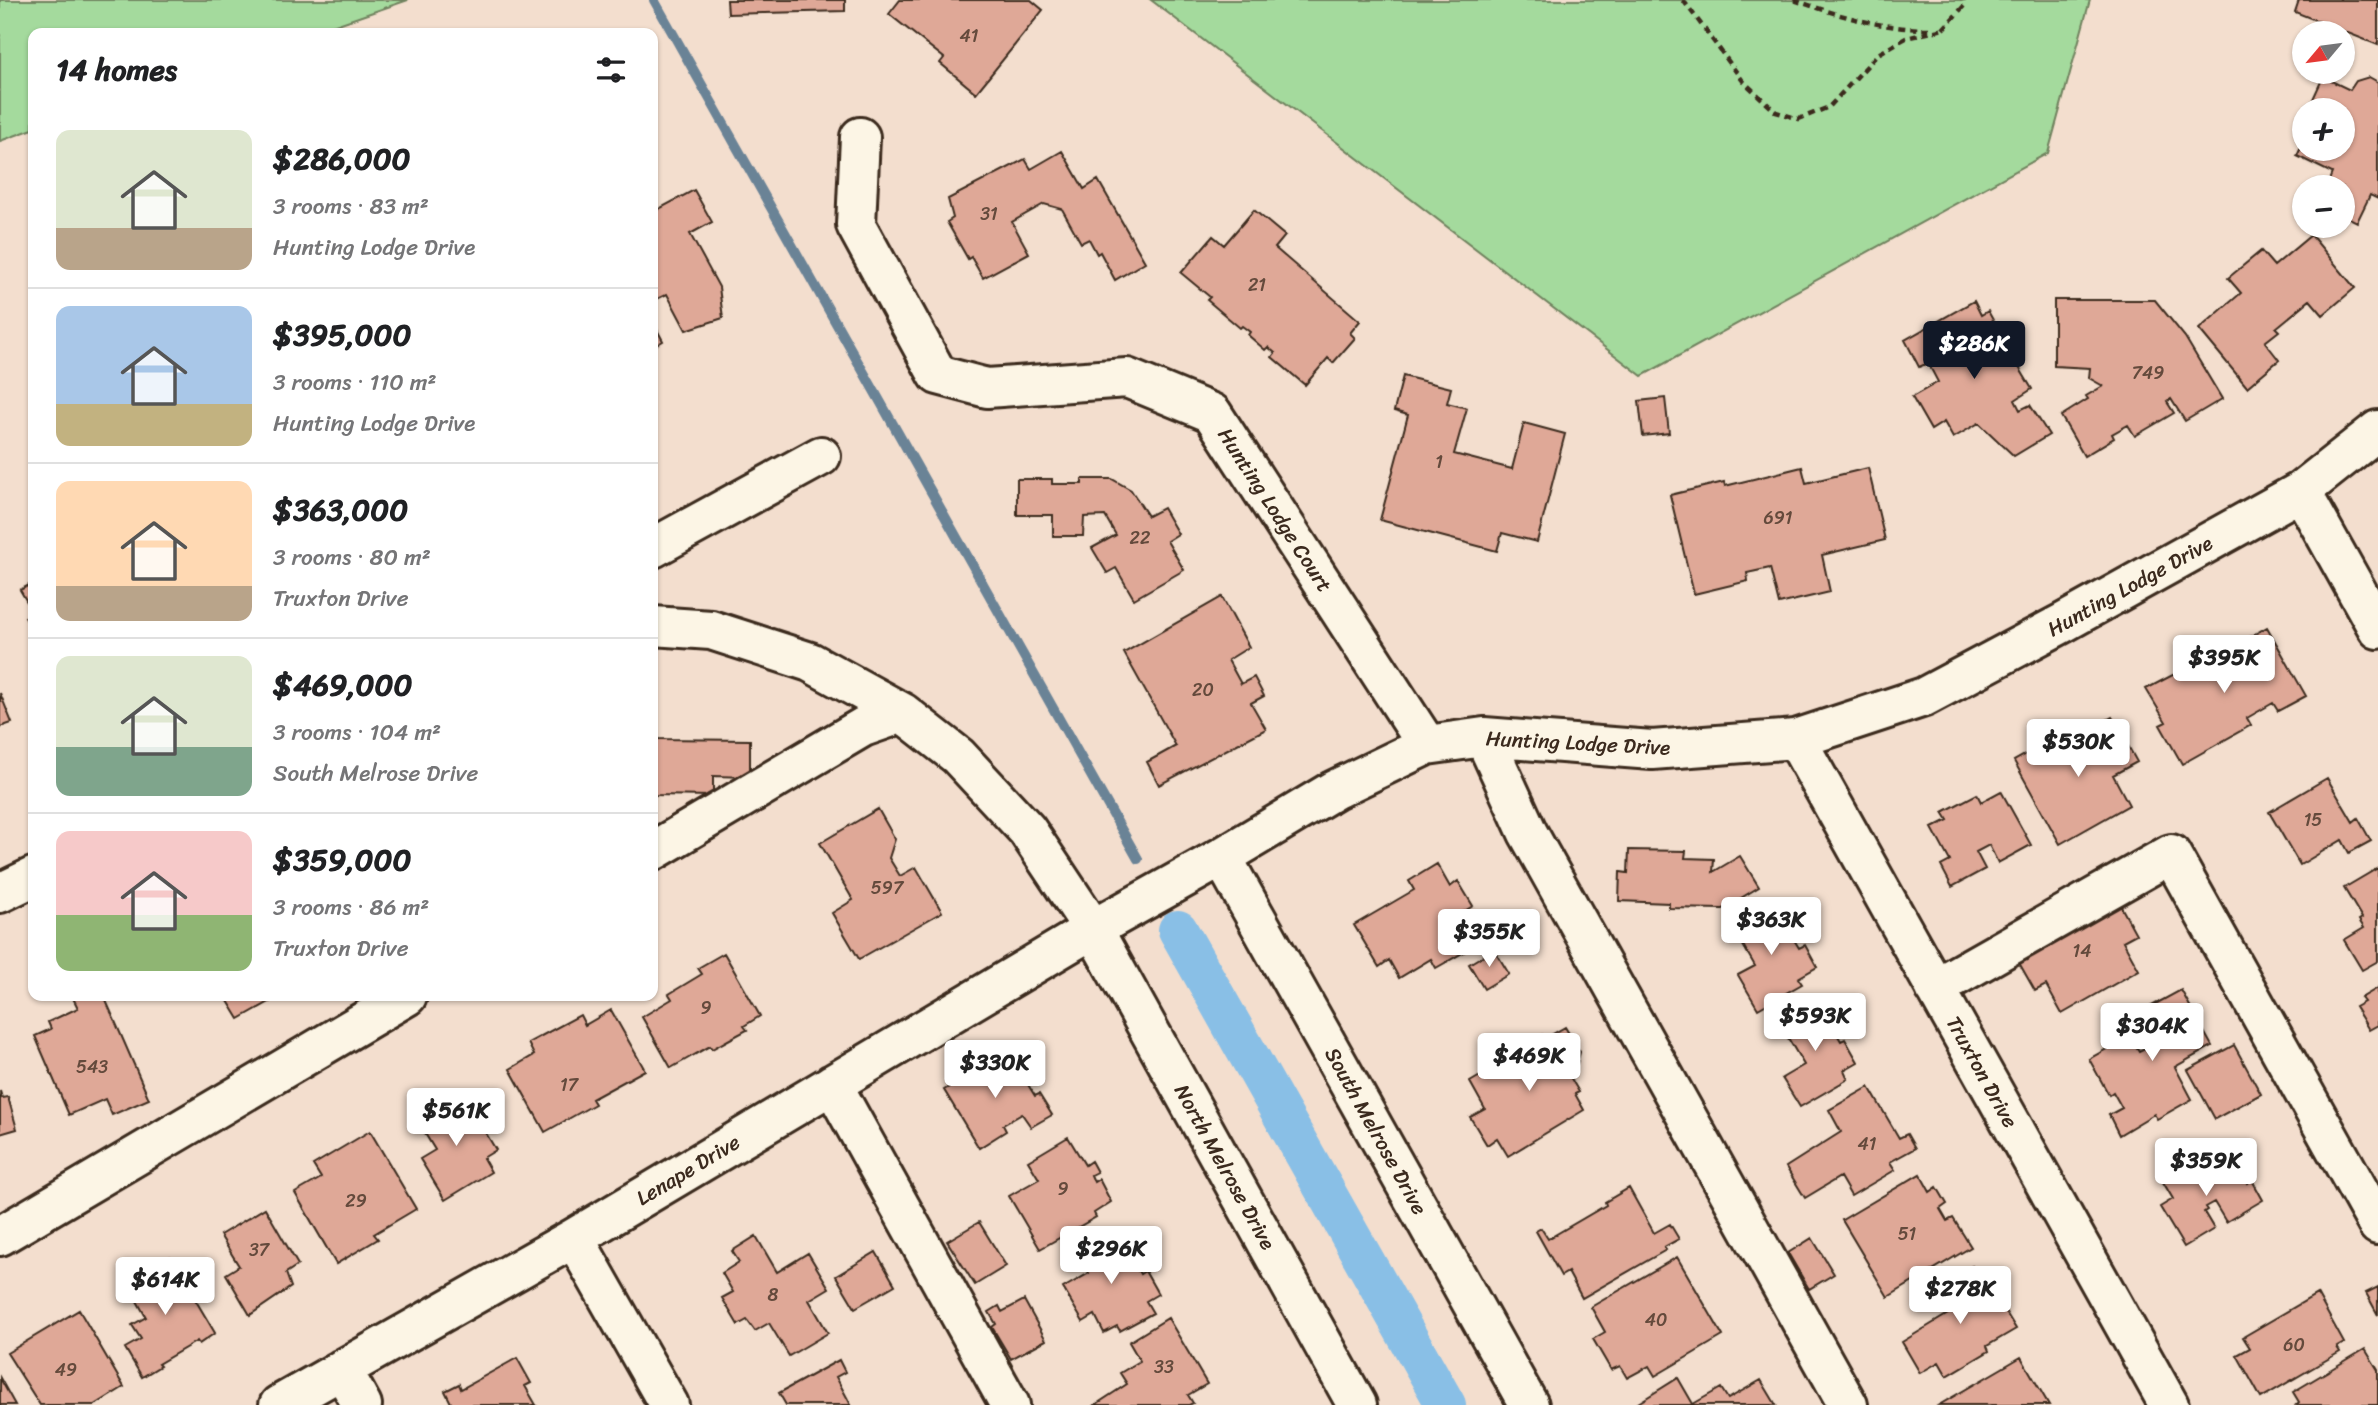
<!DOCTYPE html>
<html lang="en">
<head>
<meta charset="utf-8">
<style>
  :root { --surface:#fff; --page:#f2f2f2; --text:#202124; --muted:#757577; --line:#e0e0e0; --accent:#111827 }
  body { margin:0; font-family:Sriracha,sans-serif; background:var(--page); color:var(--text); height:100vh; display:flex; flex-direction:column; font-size:26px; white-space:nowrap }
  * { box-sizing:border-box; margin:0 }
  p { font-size:23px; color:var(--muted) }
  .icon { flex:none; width:38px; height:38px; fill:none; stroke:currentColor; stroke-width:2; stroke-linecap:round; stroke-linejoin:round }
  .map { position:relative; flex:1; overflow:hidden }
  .side { position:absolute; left:28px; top:28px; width:630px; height:973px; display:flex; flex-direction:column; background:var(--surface); border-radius:14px; box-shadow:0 2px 5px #0004 }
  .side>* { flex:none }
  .needle { width:46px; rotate:241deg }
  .fabs { position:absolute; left:2292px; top:21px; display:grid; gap:14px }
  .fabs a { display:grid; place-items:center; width:63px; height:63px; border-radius:50%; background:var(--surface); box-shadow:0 2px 5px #0004; font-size:35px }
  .price { position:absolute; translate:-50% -60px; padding:0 16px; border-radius:7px; background:#fff; color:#222; font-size:23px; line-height:46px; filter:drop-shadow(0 2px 4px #0008) }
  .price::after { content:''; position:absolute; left:50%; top:42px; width:21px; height:16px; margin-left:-10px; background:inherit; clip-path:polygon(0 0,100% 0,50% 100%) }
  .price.selected { background:var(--accent); color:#fff }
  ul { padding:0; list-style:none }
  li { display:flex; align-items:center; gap:21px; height:175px; padding:0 28px }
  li+li { border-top:2px solid var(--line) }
  li span { display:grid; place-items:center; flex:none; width:196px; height:140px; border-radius:14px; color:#555 }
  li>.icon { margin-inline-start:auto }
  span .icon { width:84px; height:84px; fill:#fffc; stroke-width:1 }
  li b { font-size:30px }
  h2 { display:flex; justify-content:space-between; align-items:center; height:84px; padding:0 28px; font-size:30px }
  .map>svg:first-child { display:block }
  .green { fill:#a4da9d; stroke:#70825e; stroke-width:2 }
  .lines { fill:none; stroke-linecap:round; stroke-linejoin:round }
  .stream { stroke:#6a8396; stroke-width:10 }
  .canal { stroke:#89bfe6; stroke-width:40 }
  .building { fill:#dfa897; stroke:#3b2a1e; stroke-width:2 }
  .minor-casing { stroke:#3b2a1e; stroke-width:44 }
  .path { stroke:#3b2a1e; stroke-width:4.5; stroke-dasharray:7 5; stroke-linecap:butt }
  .minor { stroke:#fcf5e5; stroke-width:38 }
  .labels { text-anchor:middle; stroke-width:5; stroke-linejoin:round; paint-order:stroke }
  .number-label { font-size:18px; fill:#644a3c }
  .street-label { font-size:21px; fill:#3b2a1e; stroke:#fcf5e5 }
</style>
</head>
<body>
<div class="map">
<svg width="2378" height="1405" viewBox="0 0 2378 1405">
  <rect width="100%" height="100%" fill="#f3dece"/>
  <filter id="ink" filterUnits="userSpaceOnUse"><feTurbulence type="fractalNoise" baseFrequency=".0143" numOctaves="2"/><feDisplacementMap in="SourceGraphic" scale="14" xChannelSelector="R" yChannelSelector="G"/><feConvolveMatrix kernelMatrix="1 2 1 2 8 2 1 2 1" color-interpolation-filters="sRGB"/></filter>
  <g filter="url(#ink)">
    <!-- green -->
    <path class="green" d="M0 0H408L312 33H33V129L0 141Z
      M1151 0H2090L2048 153 1642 376Z"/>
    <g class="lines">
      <!-- stream -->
      <path class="stream" d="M654 0 1138 859"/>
      <!-- canal -->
      <path class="canal" d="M1178 930 1446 1405"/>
    </g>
    <!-- building -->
    <path class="building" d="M727 0H845V11L728 14Z
      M900 0H1031L1043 10 976 93 940 63 944 58 889 14Z
      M2299 0H2378V45L2295 12Z
      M2323 77 2350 90 2356 81 2369 77 2378 82V199L2370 195 2357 222 2343 215V187H2335L2328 183 2332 173 2297 156 2305 139V149H2343V110H2308Z
      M1062 151 1084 189 1098 180 1145 262 1115 280 1100 252 1097 254 1089 239 1081 243 1062 209 1044 204 1012 222 1029 253 983 278 971 257 968 259 947 222 953 218 948 199 1025 159 1031 169Z
      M694 190 712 222 690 234 719 287 723 318 686 330 667 294 653 301V212Z
      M1254 210 1285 236 1275 248 1360 321 1350 333 1355 338 1333 363 1328 358 1305 385 1272 357 1275 353 1268 347 1265 350 1248 335 1250 332 1242 326 1240 328 1207 300 1210 297 1181 273 1213 236 1224 245Z
      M2311 235 2355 288 2323 315 2310 300 2276 328 2279 331 2265 342 2279 360 2247 387 2199 329 2241 293 2228 278 2261 251 2274 266Z
      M2054 300H2155L2185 337 2222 399 2185 421 2171 399 2167 402 2174 413 2135 436 2128 425 2112 434 2114 438 2084 456 2061 416 2088 399 2086 396 2103 386 2089 378 2090 368 2054 366Z
      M1974 301 1981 315 1988 311 2008 347 2004 349 2014 366 2017 364 2032 389 2015 400 2020 410 2030 405 2049 435 2014 456 1979 423 1953 438 1944 422 1931 430 1912 397 1938 382 1928 363 1919 367 1905 340Z
      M653 322 663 341 653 347Z
      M1403 376 1451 388 1447 403 1467 408 1454 454 1512 469 1524 423 1565 434 1537 542 1502 533 1497 551 1380 520 1408 415 1394 411Z
      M1665 398 1669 433 1643 436 1639 401Z
      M1802 467 1806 483 1868 468 1885 540 1822 555 1830 592 1779 604 1770 568 1747 573 1748 581 1694 594 1670 495 1724 482 1725 486Z
      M1017 479H1052V484H1082V479H1112L1131 490 1148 516 1163 508 1178 534 1167 541 1184 570 1134 599 1116 568 1107 573 1092 548 1116 535 1105 516 1084 517 1083 536H1053V515H1017Z
      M33 583V632L25 617 33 612 20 590Z
      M1222 597 1249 647 1228 660 1241 684 1254 677 1264 696 1251 703 1266 729 1159 785 1147 762 1176 746 1124 653Z
      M2267 627 2306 696 2278 711 2273 703 2247 718 2251 725 2182 764 2160 725 2166 722 2146 689 2184 669 2188 677 2202 669 2198 660 2222 647 2230 660 2244 652 2239 643Z
      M0 693 12 723 0 727Z
      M2112 717 2137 762 2113 775 2129 805 2060 844 2014 761 2055 738 2059 746Z
      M653 726H658V739L750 740V777L713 776V796L653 795Z
      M2327 778 2353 822 2358 818 2371 841 2349 853 2342 840 2300 865 2269 812Z
      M2001 791 2031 845 1998 863 1989 845 1976 852 1985 869 1952 887 1941 866 1950 861 1932 828 1948 820 1943 812 1977 794 1981 802Z
      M878 809 895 839 889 858 900 876 916 867 942 912 859 959 832 913 853 900 820 843Z
      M1629 850 1686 851 1685 858 1714 859 1713 872 1740 856 1759 887 1723 909 1669 908V903L1619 901 1620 872 1628 873Z
      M1437 864 1450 887 1458 881 1473 906 1453 918 1456 921 1449 925 1464 952 1436 968 1431 959 1399 978 1389 960 1379 967 1354 925 1414 890 1409 881Z
      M2378 868V961L2362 970 2344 940 2364 928 2359 920 2362 918 2344 888Z
      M1772 903 1799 948 1805 945 1817 967 1798 978 1802 984 1758 1009 1738 975 1755 966 1732 926Z
      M2119 903 2136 934 2123 941 2139 970 2062 1014 2046 985 2035 991 2018 961Z
      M1494 949 1509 974 1484 989 1469 964Z
      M724 953 760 1016 744 1026 747 1030 730 1039 712 1049 710 1046 671 1068 642 1017 672 999 669 994 702 974 698 968Z
      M2378 988V1025L2369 1030 2355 1007 2364 1002 2361 998Z
      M2181 990 2212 1046 2175 1067 2192 1099 2157 1119 2154 1114 2119 1135 2109 1115 2122 1108 2113 1092 2109 1095 2089 1059 2130 1036 2139 1051 2153 1044 2137 1014Z
      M72 996H104L149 1099 112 1115 105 1099 69 1115 35 1036 51 1029 48 1022 78 1008Z
      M225 996H280L239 1019Z
      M1816 998 1841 1041 1845 1039 1858 1062 1844 1070 1848 1079 1800 1107 1782 1078 1804 1065 1778 1021Z
      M611 1010 645 1070 592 1099 595 1104 545 1132 510 1069 534 1055 528 1043 580 1015 585 1025Z
      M1565 1027 1580 1052 1577 1064 1566 1070 1579 1092 1575 1094 1584 1110 1508 1156 1497 1138 1487 1145 1470 1117 1485 1109 1470 1082 1509 1059 1507 1056 1542 1035 1544 1039Z
      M2234 1045 2261 1094 2215 1119 2188 1070Z
      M1008 1052 1035 1096 1039 1094 1052 1115 1031 1127 1022 1114 1003 1125 1006 1131 979 1148 944 1090Z
      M1869 1087 1899 1138 1907 1134 1915 1148 1890 1162 1895 1170 1851 1196 1840 1177 1805 1198 1786 1167 1841 1132 1829 1110Z
      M0 1091 2 1098 8 1097 17 1129 0 1134Z
      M463 1095 496 1150 483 1158 491 1172 445 1200 420 1159 435 1150 418 1122Z
      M370 1131 416 1209 374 1234 378 1239 336 1264 295 1193 321 1178 313 1165Z
      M1068 1137 1085 1165 1091 1161 1097 1172 1091 1175 1094 1182 1099 1179 1111 1202 1094 1213 1096 1217 1040 1249 1009 1196 1039 1179 1028 1161Z
      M2213 1153 2228 1179 2241 1172 2247 1183 2252 1180 2263 1200 2226 1222 2214 1202 2205 1207 2207 1210 2204 1212 2214 1229 2184 1247 2160 1207 2173 1199 2163 1182Z
      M1920 1174 1930 1192 1937 1187 1947 1204 1940 1209 1947 1221 1953 1218 1971 1247 1888 1297 1842 1220Z
      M1629 1188 1654 1233 1670 1224 1679 1239 1664 1247 1666 1250 1582 1298 1568 1272 1561 1276 1536 1231 1541 1228 1548 1239 1606 1205 1605 1202Z
      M265 1208 298 1265 286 1273 291 1287 250 1315 226 1274 239 1266 220 1235Z
      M979 1222 1006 1266 975 1285 947 1241Z
      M1115 1230 1140 1274 1145 1271 1158 1294 1146 1301 1153 1313 1120 1331 1117 1326 1104 1333 1095 1315 1083 1322 1063 1288 1089 1273 1077 1251Z
      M756 1236 777 1272 808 1253 829 1288 809 1300 828 1333 789 1356 769 1323 755 1331 747 1320 738 1325 722 1298 733 1292 722 1273 739 1262 732 1251Z
      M1812 1238 1834 1274 1809 1289 1788 1253Z
      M876 1252 895 1285 855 1308 836 1276Z
      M170 1257 215 1333 199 1344 197 1341 158 1364 160 1366 142 1377 125 1348 141 1339 132 1325 146 1317 127 1283Z
      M1677 1257 1723 1336 1655 1376 1649 1366 1627 1378 1620 1366 1611 1370 1593 1339 1605 1332 1591 1307Z
      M1972 1266 1997 1309 2002 1306 2016 1329 1987 1346 1989 1351 1947 1376 1939 1362 1920 1373 1902 1342 1948 1314 1933 1289Z
      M2378 1287V1315L2366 1293Z
      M2317 1294 2344 1343 2337 1347 2340 1352 2261 1398 2237 1355 2250 1348 2243 1337Z
      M1024 1300 1046 1340 1011 1359 992 1327 996 1324 989 1312 999 1306 1002 1312Z
      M79 1310 124 1387 95 1405H40L7 1353Z
      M1168 1318 1207 1384 1188 1395 1193 1403 1189 1405H1095L1127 1384 1120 1373 1140 1361 1129 1342Z
      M2365 1349 2378 1370V1405H2296L2299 1402 2293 1392Z
      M2021 1357 2049 1405H1939Z
      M517 1358 531 1383 525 1386 536 1405H452L445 1391 459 1384 461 1389Z
      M839 1360 845 1372 836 1377 851 1405H786L779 1393Z
      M0 1378 15 1405H0Z
      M1678 1378 1693 1404 1721 1388 1728 1399 1761 1380 1776 1405H1639L1638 1403Z"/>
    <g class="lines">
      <!-- minor casing -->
      <g class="minor-casing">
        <path id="minor" d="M860 137 856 225 938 375 987 388 1127 378 1212 413 1427 745
          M2301 491 2378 629
          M653 548 821 456
          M653 626 711 630 810 662 903 713 958 756 1027 830 1093 929 1357 1405
          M1484 737 1528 833 1848 1405
          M1796 739 2169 1405
          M653 851 863 727 903 713
          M1222 857 1529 1405
          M0 893 33 877
          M1935 988 2171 854 2378 1225
          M832 1084 1010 1405
          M0 1236 407 996
          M574 1238 669 1405
          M342 1369 362 1405
          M279 1405 574 1238 1093 929 1222 857 1334 790 1427 745 1484 737 1652 750 1796 739 1924 697 2063 623 2301 491 2378 430"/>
      </g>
      <!-- path -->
      <path class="path" d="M1683 0 1743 81 1776 112 1799 119 1829 107 1878 54 1906 38 1944 29
        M1794 0C1840 16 1885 30 1934 29
        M1943 29 1964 6 1963 0"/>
      <!-- minor -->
      <use href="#minor" class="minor"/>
    </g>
  </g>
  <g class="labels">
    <!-- number labels -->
    <g class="number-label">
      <text x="969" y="42">41</text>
      <text x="989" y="220">31</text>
      <text x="1257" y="291">21</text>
      <text x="2148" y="379">749</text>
      <text x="1439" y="468">1</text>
      <text x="1778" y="524">691</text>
      <text x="1140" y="544">22</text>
      <text x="1203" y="696">20</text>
      <text x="2313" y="826">15</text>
      <text x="887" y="894">597</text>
      <text x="2082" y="957">14</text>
      <text x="706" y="1014">9</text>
      <text x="92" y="1073">543</text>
      <text x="569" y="1091">17</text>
      <text x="1867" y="1150">41</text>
      <text x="1063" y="1195">9</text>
      <text x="356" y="1207">29</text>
      <text x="1907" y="1240">51</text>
      <text x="259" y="1256">37</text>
      <text x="773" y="1301">8</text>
      <text x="1656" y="1326">40</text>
      <text x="2294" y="1351">60</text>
      <text x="1164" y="1373">33</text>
      <text x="66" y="1376">49</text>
    </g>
    <!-- street labels -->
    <g class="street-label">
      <text transform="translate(1275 510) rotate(57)" y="7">Hunting Lodge Court</text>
      <text transform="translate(2130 586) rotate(-29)" y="7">Hunting Lodge Drive</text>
      <text transform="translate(1578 743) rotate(3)" y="7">Hunting Lodge Drive</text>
      <text transform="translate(1982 1072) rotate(61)" y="7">Truxton Drive</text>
      <text transform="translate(1376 1131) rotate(61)" y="7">South Melrose Drive</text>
      <text transform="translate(1225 1167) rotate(61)" y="7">North Melrose Drive</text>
      <text transform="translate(688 1170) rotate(-31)" y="7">Lenape Drive</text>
    </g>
  </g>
</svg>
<div class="fabs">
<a><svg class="needle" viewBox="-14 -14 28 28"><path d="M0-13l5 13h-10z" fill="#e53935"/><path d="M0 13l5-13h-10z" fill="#757577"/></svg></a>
<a>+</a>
<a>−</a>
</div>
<b class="price selected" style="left:1974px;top:381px">$286K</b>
<b class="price" style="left:2224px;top:695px">$395K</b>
<b class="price" style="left:2078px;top:779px">$530K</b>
<b class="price" style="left:1771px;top:957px">$363K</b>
<b class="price" style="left:1489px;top:969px">$355K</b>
<b class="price" style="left:1815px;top:1053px">$593K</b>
<b class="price" style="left:2152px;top:1063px">$304K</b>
<b class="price" style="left:1529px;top:1093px">$469K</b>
<b class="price" style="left:995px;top:1100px">$330K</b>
<b class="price" style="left:456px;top:1148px">$561K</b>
<b class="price" style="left:2206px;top:1198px">$359K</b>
<b class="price" style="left:1111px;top:1286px">$296K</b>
<b class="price" style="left:165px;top:1317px">$614K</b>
<b class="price" style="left:1960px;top:1326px">$278K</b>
<section class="side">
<h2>14 homes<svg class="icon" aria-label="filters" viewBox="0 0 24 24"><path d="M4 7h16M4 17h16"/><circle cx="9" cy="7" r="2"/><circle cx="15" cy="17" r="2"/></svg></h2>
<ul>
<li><span style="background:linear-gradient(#dfe7d0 70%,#b9a48a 0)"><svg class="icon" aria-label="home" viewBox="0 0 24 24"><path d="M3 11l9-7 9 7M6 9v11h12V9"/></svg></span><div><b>$286,000</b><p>3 rooms · 83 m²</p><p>Hunting Lodge Drive</p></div></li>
<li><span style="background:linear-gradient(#a9c7e8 70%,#c2b280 0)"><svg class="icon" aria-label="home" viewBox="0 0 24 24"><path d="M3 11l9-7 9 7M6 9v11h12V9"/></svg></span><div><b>$395,000</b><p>3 rooms · 110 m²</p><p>Hunting Lodge Drive</p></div></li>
<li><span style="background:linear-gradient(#ffd9b3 75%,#b9a48a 0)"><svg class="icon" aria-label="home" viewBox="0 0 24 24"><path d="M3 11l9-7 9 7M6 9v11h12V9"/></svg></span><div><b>$363,000</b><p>3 rooms · 80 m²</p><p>Truxton Drive</p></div></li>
<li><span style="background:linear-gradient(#dfe7d0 65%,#7fa58c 0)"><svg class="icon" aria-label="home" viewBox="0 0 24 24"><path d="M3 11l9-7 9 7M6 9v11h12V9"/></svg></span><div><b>$469,000</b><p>3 rooms · 104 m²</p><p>South Melrose Drive</p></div></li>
<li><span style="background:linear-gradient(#f6c9c9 60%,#8fb573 0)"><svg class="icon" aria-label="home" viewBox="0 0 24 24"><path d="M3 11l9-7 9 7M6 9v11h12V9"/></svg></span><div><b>$359,000</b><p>3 rooms · 86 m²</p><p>Truxton Drive</p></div></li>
</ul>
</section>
</div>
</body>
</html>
